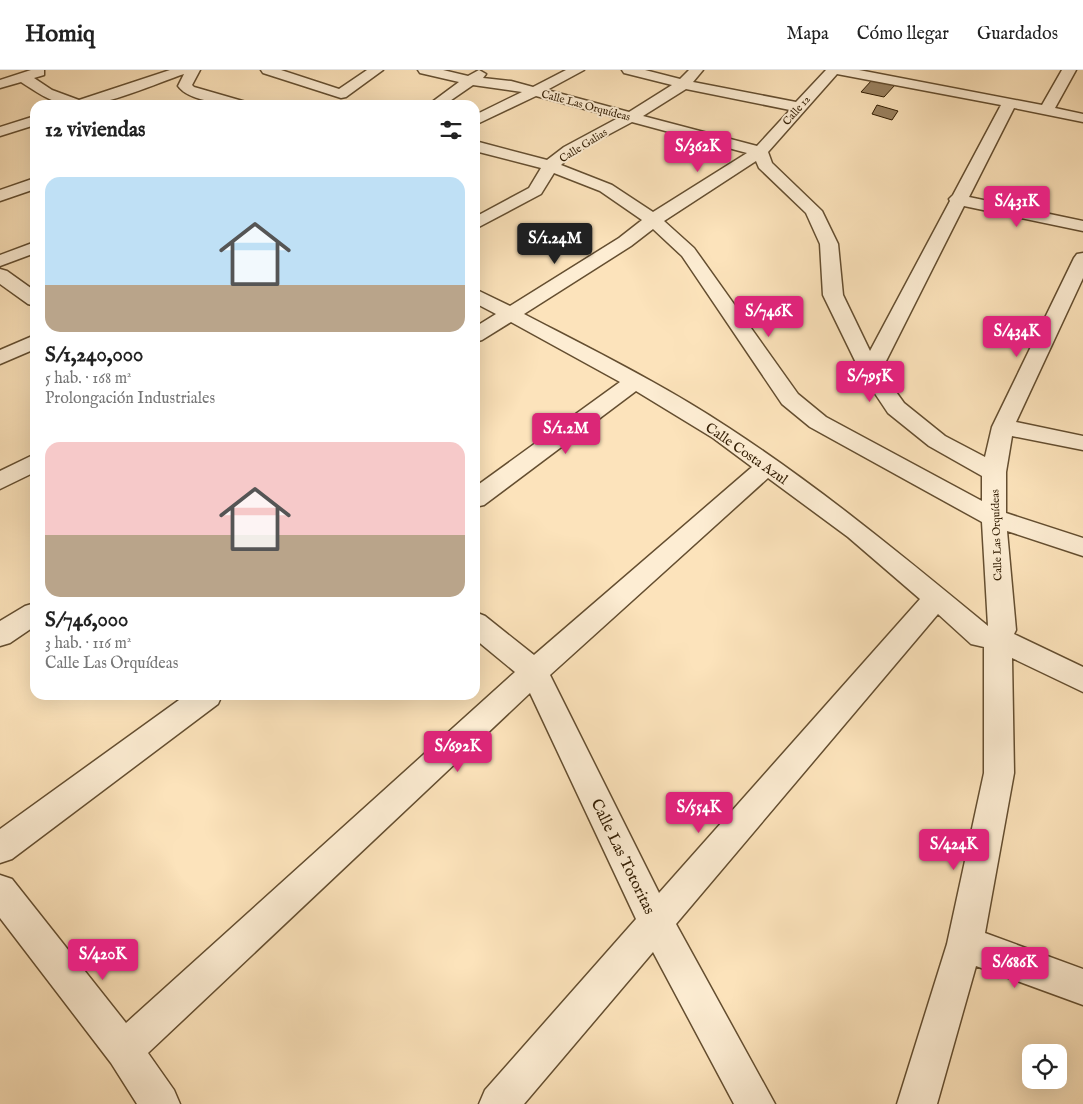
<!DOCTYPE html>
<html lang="es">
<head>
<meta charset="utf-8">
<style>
  :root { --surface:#fff; --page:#f6f6f6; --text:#222; --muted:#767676; --line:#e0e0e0; --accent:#db2777 }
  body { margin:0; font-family:"IM FELL English",serif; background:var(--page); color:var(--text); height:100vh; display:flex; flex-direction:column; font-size:19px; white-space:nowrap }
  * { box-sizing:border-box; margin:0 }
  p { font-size:16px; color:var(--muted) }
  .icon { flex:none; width:28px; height:28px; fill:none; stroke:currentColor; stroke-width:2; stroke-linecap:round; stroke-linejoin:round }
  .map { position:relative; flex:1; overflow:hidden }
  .drawer { position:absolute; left:30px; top:30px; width:450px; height:600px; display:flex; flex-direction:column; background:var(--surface); border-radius:15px; box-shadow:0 5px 20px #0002 }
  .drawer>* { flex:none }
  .buttons { position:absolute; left:1022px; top:974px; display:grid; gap:10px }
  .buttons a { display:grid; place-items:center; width:45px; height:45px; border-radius:10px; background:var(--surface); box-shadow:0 5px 20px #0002; font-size:25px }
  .price { position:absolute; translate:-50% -42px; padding:0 11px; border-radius:5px; background:var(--accent); color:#fff; font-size:16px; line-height:32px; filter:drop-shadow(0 1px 2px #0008) }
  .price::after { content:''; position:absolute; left:50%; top:30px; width:15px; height:11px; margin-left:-8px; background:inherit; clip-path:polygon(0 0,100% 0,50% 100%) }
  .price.on { background:#222; color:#fff }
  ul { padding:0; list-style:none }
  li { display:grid; align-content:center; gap:10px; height:265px; padding:0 15px }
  li span { display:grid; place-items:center; height:155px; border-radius:15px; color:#555 }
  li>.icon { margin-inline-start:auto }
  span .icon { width:90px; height:90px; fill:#fffc; stroke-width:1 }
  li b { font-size:21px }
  h2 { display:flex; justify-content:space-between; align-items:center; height:60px; padding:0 15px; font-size:21px }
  header { display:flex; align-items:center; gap:30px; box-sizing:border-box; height:70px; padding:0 25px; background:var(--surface); border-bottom:1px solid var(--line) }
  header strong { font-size:24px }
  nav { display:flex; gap:28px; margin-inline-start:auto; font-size:18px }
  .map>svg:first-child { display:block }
  .building { fill:#9b8362; stroke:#311c02 }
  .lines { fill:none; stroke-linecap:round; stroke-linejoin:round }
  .street-casing { stroke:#644e30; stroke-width:3 }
  .street { fill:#fdedd3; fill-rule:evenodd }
  .labels { text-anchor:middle; stroke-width:4; stroke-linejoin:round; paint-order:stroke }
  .far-street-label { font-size:11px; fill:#311c02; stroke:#fdedd3 }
  .street-label { font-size:14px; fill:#311c02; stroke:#fdedd3 }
  .near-street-label { font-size:16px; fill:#311c02; stroke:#fdedd3 }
</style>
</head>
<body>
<header>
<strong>Homiq</strong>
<nav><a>Mapa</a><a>Cómo llegar</a><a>Guardados</a></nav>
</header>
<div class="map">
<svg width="1083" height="1034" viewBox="0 0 1083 1034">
  <rect width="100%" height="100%" fill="#fce3bb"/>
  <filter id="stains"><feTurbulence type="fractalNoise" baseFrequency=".004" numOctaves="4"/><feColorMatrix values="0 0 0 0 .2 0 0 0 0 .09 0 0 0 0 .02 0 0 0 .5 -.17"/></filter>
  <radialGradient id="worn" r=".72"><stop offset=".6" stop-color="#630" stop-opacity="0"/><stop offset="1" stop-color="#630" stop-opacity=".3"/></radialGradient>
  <!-- building -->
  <path class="building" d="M872 10 895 15 884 27 861 22Z
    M877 35 898 41 892 50 872 44Z"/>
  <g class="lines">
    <!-- street casing -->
    <g class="street-casing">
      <path id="street" d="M31 0H44V5L34 8 52 20 79 30 170 0H200L192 15 194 17 246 32 248 35C230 35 189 32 178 16L184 4C154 14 96 41 66 35 49 31 35 21 21 12L0 18V10Z
        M261 0H281L339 19 367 0H383L346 27 341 28 263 3Z
        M418 0H443L468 6 479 0 486 4 483 8 511 11 533 17 566 0H584L547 20 629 42 672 15 624 3 622 0H645L680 9 689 0H703L693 12 796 32 826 0H859L1042 35 1062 0H1076L1055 38 1083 44V52L1014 38 969 127 1083 151V161L964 136 881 301 904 333 945 366 985 387 992 357 1074 188 1077 184 1083 183V208L1016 352 1083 366V380L1012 366 1006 402V443L1083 468V486L1007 461 1016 560 1014 564 1083 597V622L1012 588 1014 703 985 863 1083 899V935L976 896 937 1034H897L947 874 984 703V577L971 574 938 544 676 854 775 1034H734L653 882 524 1034H479L485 1020 636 849 530 623 148 983 174 1020 180 1034H137L111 993 0 848V805L12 809 126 953 515 602 475 569V542L485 546 534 585 752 397 713 368 636 321 484 435 475 437V417L620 312 511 252 482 270 475 272V257L496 244 475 233V219L510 236 619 168 642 150 600 121 554 103 541 124 475 159V147L529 118 541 98 475 81V71L547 90 564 77 618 48 536 26 475 55V45L522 22 473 15 444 35H428L459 12 420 3ZM837 4 1001 35 953 125 949 129 950 131 870 281 843 225 838 174 822 141 772 93 768 82ZM686 19 790 40 757 76 643 46ZM632 52 747 83 653 142 612 115 561 95 574 83ZM756 91 759 98 806 143 820 174 823 225 860 301 888 343 929 376 982 406V431L826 347 798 324 694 178 664 151ZM653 159 682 186 782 334 810 357 982 452 988 556C904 487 821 418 729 358 664 315 593 280 524 244L631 176ZM768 408 848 467 920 529 659 823 550 605Z
        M35 46V55L0 66V57Z
        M35 108V119L0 131V120Z
        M35 172V183L0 196V185Z
        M0 199 7 201 35 221V236L28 234 0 214Z
        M35 265V279L0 294V280Z
        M35 384V402L0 419V401Z
        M35 533V556L10 573 0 576V551L25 536Z
        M186 625H222L218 634 12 789 0 793V759Z"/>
    </g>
    <!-- street -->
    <use href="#street" class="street"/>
  </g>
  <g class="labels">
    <!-- far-street labels -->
    <g class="far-street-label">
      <text transform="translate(586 35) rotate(15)" y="4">Calle Las Orquídeas</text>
      <text transform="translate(796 40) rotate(-49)" y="4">Calle 12</text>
      <text transform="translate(583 75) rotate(-32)" y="4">Calle Galias</text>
      <text transform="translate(996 465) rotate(-92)" y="4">Calle Las Orquídeas</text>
    </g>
    <!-- street labels -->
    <g class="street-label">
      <text transform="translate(747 383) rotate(35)" y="5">Calle Costa Azul</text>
    </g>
    <!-- near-street labels -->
    <g class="near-street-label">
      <text transform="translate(624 786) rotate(64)" y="6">Calle Las Totoritas</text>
    </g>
  </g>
  <rect width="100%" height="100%" filter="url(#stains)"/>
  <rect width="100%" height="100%" fill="url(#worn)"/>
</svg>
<div class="buttons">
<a><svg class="icon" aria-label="locate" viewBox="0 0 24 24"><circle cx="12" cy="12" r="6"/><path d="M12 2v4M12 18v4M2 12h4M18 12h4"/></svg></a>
</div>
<b class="price" style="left:698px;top:103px">S/362K</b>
<b class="price" style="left:1017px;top:158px">S/431K</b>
<b class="price on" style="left:555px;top:195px">S/1.24M</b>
<b class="price" style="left:769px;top:268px">S/746K</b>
<b class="price" style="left:1017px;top:288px">S/434K</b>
<b class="price" style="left:870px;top:333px">S/795K</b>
<b class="price" style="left:566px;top:385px">S/1.2M</b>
<b class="price" style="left:458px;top:703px">S/692K</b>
<b class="price" style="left:699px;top:764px">S/554K</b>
<b class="price" style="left:954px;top:801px">S/424K</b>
<b class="price" style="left:103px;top:911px">S/420K</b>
<b class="price" style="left:1015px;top:919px">S/686K</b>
<section class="drawer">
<h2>12 viviendas<svg class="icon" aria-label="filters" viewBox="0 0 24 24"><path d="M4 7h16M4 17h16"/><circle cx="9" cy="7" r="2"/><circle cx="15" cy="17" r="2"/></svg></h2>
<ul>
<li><span style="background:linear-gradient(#bfe0f5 70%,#b9a48a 0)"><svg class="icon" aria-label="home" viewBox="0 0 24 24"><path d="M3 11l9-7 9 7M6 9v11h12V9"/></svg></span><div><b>S/1,240,000</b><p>5 hab. · 168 m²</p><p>Prolongación Industriales</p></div></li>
<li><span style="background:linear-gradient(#f6c9c9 60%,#b9a48a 0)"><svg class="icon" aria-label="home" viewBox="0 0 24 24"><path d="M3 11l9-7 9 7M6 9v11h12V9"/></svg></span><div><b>S/746,000</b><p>3 hab. · 116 m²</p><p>Calle Las Orquídeas</p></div></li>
</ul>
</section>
</div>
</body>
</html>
